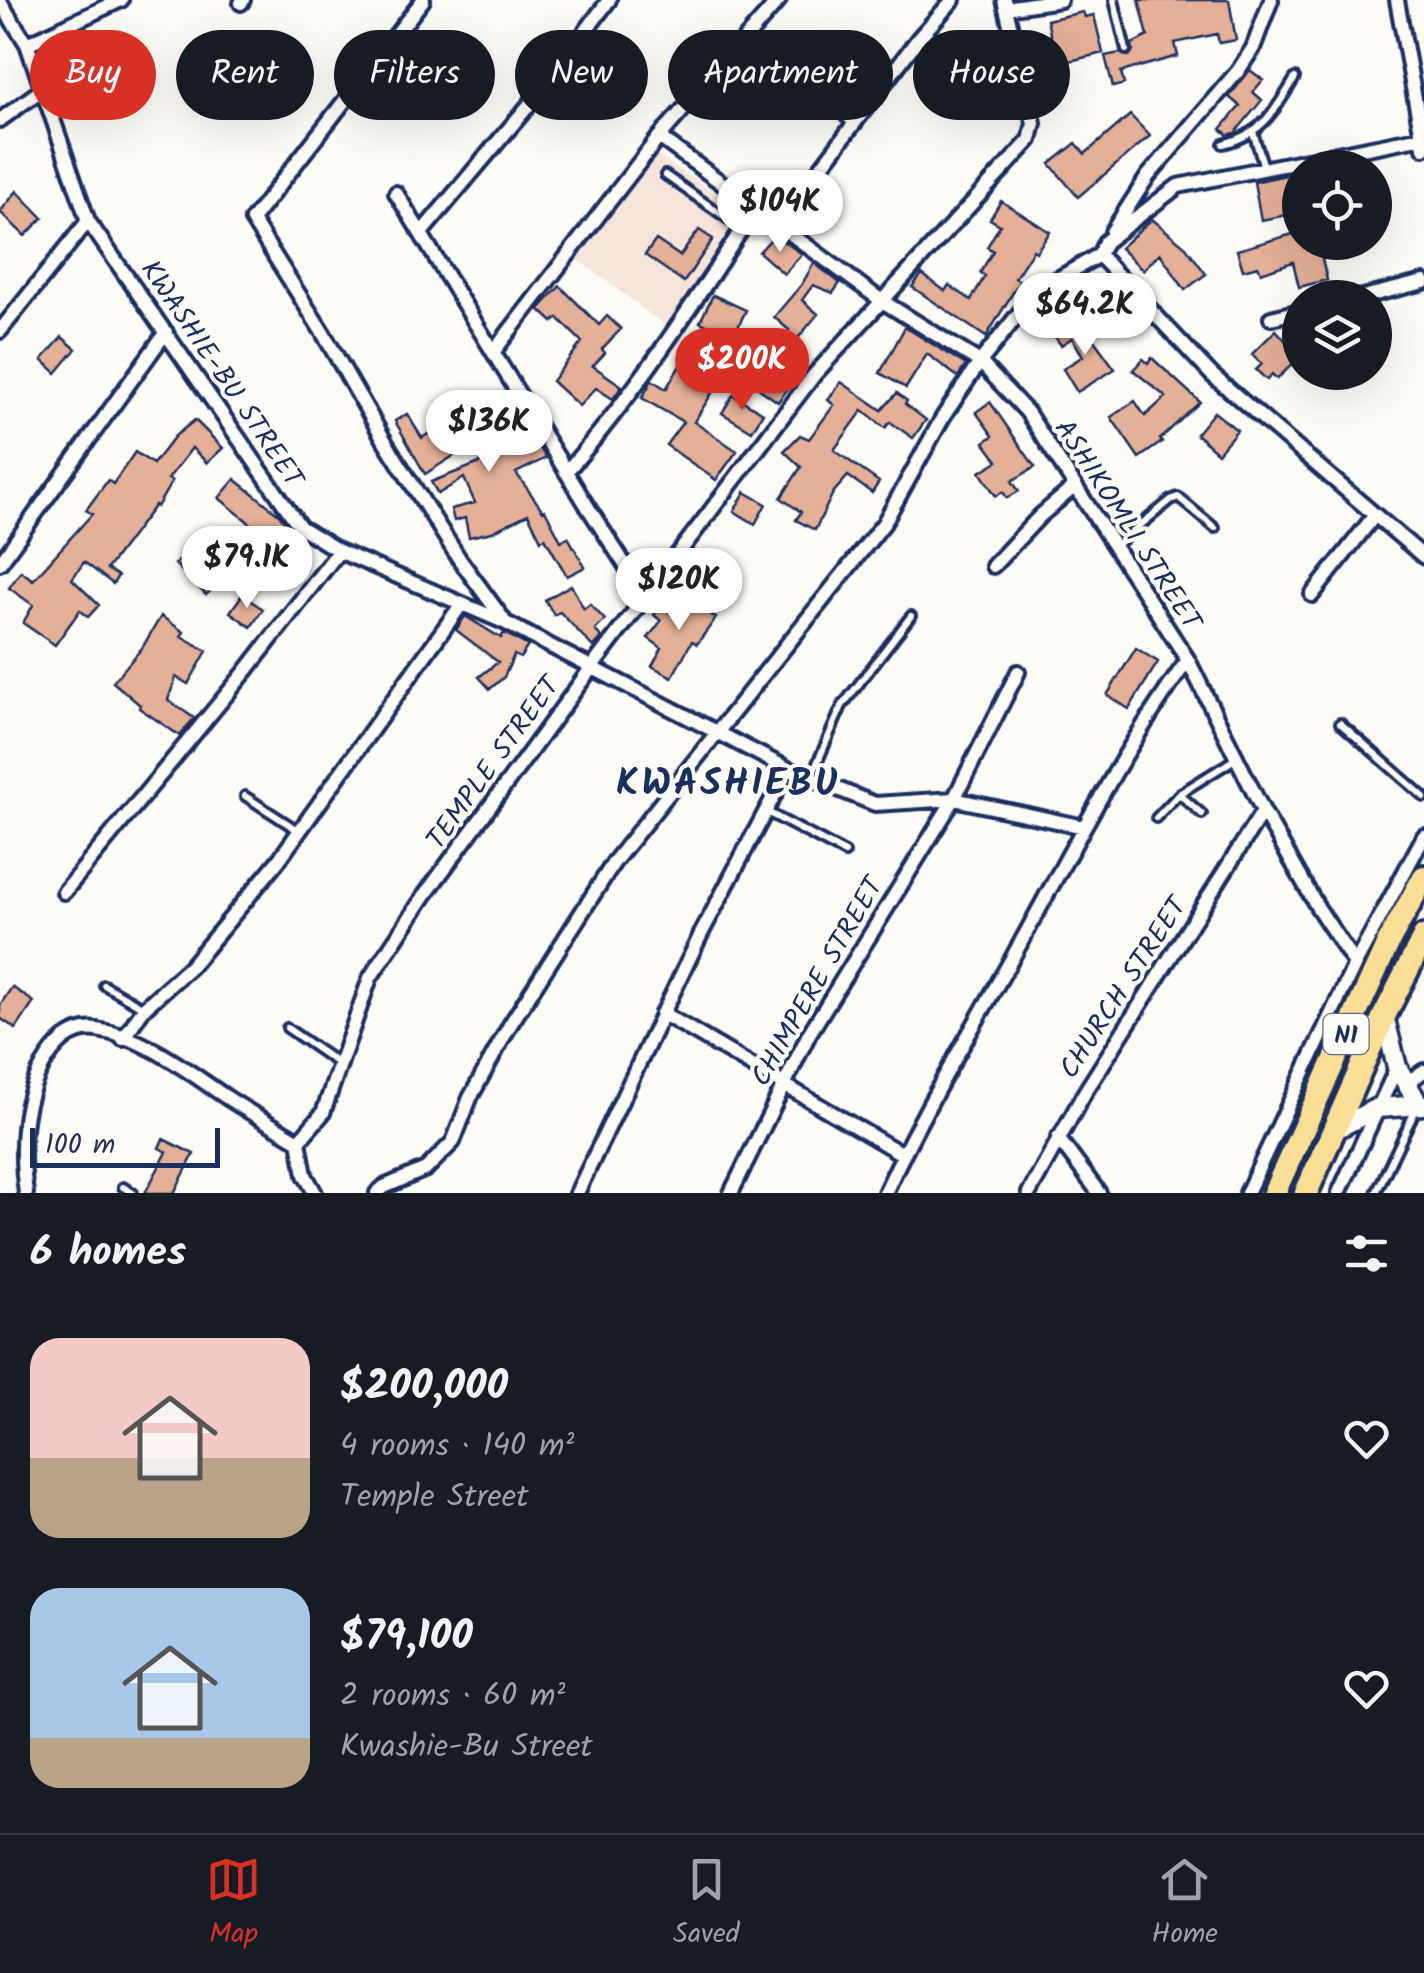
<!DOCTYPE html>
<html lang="en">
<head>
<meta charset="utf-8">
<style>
  :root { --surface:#171b24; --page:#242831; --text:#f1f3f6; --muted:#9ea1a6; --line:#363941; --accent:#d93025 }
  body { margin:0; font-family:Kalam,sans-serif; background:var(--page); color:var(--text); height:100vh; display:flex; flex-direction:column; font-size:38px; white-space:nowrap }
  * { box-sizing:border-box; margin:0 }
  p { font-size:32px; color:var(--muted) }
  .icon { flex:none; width:55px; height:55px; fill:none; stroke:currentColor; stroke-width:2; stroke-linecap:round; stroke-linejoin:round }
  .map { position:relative; height:1193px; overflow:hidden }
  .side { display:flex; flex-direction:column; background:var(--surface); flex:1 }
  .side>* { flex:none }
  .top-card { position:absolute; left:30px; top:30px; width:1365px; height:90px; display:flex; gap:20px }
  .controls { position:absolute; left:1282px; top:150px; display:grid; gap:20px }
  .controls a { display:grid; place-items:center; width:110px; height:110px; border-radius:50%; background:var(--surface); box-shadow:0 10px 40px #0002; font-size:50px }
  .scale { position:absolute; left:30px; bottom:25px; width:190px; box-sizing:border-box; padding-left:10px; border:5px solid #1b2f5e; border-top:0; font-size:28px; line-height:35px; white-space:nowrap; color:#1b2f5e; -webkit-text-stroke:8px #fdfcf7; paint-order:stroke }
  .price { position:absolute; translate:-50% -85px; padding:0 22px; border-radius:35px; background:#fff; color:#222; font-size:32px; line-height:65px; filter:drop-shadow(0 2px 5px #0008) }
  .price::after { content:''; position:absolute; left:50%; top:60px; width:30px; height:22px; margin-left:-15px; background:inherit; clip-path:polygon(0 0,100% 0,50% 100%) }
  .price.on { background:var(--accent); color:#fff }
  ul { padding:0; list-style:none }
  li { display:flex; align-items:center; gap:30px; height:250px; padding:0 30px }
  li span { display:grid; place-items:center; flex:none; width:280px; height:200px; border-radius:30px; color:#555 }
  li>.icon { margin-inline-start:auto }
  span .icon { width:120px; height:120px; fill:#fffc; stroke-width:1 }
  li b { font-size:42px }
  h2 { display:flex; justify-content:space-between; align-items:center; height:120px; padding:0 30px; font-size:42px }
  .tag { padding:0 35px; border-radius:45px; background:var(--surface); box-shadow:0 10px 40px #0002; font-size:35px; line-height:90px }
  .tag.on { background:var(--accent); color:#fff }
  .tab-bar { display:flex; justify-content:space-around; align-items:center; height:140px; border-top:2px solid var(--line); background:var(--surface); font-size:28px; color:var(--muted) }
  .tab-bar a { display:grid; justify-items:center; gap:5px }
  .tab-bar .on { color:var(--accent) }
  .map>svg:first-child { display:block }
  .built { fill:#f6e5da }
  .building { fill:#e4b097; stroke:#1b2f5e; stroke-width:2.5 }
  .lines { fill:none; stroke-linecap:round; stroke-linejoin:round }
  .lane-casing { stroke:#1b2f5e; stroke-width:14 }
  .street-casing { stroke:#1b2f5e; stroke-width:20 }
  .secondary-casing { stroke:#1b2f5e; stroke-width:25 }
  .highway-casing { stroke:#1b2f5e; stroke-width:30 }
  .lane { stroke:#fdfcf7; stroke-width:6 }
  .street { stroke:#fdfcf7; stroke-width:12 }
  .secondary { stroke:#fdfcf7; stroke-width:18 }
  .highway { stroke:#fbdf96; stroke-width:22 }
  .labels { text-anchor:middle; stroke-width:8; stroke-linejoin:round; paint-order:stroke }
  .shield { fill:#fdfcf7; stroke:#5f6c8c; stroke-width:2.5 }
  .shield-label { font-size:25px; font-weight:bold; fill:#1b2f5e }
  .street-label { font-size:28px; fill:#1b2f5e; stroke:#fdfcf7 }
  .district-label { font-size:38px; font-weight:bold; letter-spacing:2.5px; fill:#1b2f5e; stroke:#fdfcf7 }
</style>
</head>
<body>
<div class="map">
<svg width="1424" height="1193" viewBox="0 0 1424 1193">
  <rect width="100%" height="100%" fill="#fdfcf7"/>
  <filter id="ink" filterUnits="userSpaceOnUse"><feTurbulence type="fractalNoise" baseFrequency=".01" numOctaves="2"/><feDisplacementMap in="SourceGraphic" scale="20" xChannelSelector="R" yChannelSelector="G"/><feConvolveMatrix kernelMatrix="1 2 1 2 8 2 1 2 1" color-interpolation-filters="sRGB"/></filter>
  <g filter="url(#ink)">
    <!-- built -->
    <path class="built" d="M654 153 745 212 670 329 577 259Z"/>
    <!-- building -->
    <path class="building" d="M1139 0H1229L1236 40 1219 43 1217 34 1175 43 1178 56 1121 72 1124 84 1113 87 1105 56 1120 53 1129 56 1133 51 1132 44 1148 36Z
      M1083 12 1085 17 1094 15 1103 53 1057 64 1047 20Z
      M1250 70 1263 80 1253 92 1262 100 1235 133 1228 135 1221 129 1240 106 1229 97Z
      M1130 115 1150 136 1078 197 1050 164 1076 143 1085 154Z
      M1290 174 1297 213 1261 220 1254 182Z
      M17 191 43 218 25 236 0 212Z
      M1001 201 1050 232 1036 252 1033 250 1015 278 1020 281 986 337 912 287 922 274 945 291 949 285 971 300 985 276 980 273 993 251 987 247 1000 225 990 219Z
      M1152 219 1186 247 1206 274 1185 290 1160 253 1143 270 1120 248Z
      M699 230 713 239 684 282 645 255 656 240 680 256Z
      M1300 232V242H1318L1327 280 1299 287 1293 262 1261 273 1258 266 1243 270 1237 250Z
      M772 238 778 244 782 240 802 254 784 274 759 252Z
      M814 263 840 283 833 293 813 285 802 300 818 314 794 343 799 348 771 376 788 388 778 402 754 385 758 379 730 358 713 382 717 385 694 422 737 451 716 480 666 445 683 422 642 398 652 380 666 389 681 364 696 372 724 333 700 322 713 295 746 310 730 344 756 362 789 330 774 317 802 284Z
      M560 286 599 325 607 316 621 329 602 349 605 353 593 366 622 386 613 399 596 388 579 406 552 381 582 342 558 318 553 322 539 309Z
      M1080 321 1115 369 1077 392 1063 369 1083 356 1072 338 1061 345 1055 337Z
      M905 327 966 365 958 377 927 354 906 388 880 373Z
      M1276 330 1300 357 1277 379 1272 374 1267 380 1256 370 1262 364 1252 354Z
      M62 337 76 349 56 373 42 360Z
      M1152 358 1200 402 1160 439 1162 442 1139 458 1111 417 1135 401 1145 416 1166 397 1133 370 1143 359 1148 363Z
      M841 382 882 410 897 393 907 401 905 404 926 420 913 438 890 422 885 428 863 410 834 450 879 482 872 493 848 476 833 493 815 530 796 520 801 512 781 498 801 467 784 451 800 435 809 439 834 405 828 400Z
      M733 395 763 413 752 431 722 413Z
      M482 398 491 412 511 400 521 418 493 435 508 454 536 441 546 458 516 473 543 511 545 510 561 541 568 537 585 567 567 576 545 538 541 540 528 514 492 532 469 537 465 518 454 521 451 509 475 503 464 478 438 494 431 482 490 459 479 440 425 474 395 421 407 414 422 438Z
      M990 402 1035 467 1012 481 1019 491 1007 498 1003 492 996 496 980 472 998 461 984 442 993 436 976 412Z
      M1214 412 1237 430 1218 453 1196 434Z
      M195 420 223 448 207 463 192 448 168 479 172 481 157 507 155 505 107 569 118 576 113 584 84 562 72 579 99 605 88 617 80 610 55 645 23 623 33 605 9 588 21 571 33 580 92 514 86 510 108 480 113 484 135 452 153 464 175 436Z
      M235 479 280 515 288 527 271 551 279 556 263 580 245 569 267 537 219 498Z
      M745 492 766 504 755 524 734 511Z
      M218 554 233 569 206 595 175 564 184 556 199 572Z
      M571 585 584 609 590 604 605 620 595 630 602 638 593 647 560 612 554 615 545 600Z
      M242 595 263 609 251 627 230 612Z
      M684 596 716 618 697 644 692 641 672 677 652 666 662 648 648 638 661 621 654 615 662 606 671 614Z
      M161 616 184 632 181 636 207 651 188 684 176 677 168 700 194 718 180 736 139 708 140 705 113 682 142 648Z
      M465 616 501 638 504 633 528 646 520 658 514 655 504 677 490 689 479 677 498 662 456 630Z
      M1136 648 1158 662 1129 709 1107 695Z
      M12 987 34 1002 16 1029 0 1018V1005Z
      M163 1139 194 1154 174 1193H145L167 1152 159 1148Z"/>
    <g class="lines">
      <!-- lane casing -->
      <g class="lane-casing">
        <path id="lane" d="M1114 0 1126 50
          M817 93 854 125
          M1253 132 1264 167
          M1223 144C1261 135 1276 110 1295 78
          M665 175 741 228
          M1115 546 1171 500 1178 497 1215 528
          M1340 723 1424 797
          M811 777 842 706 911 616
          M1179 794 1202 814
          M245 796 299 831
          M767 812 845 853
          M1156 818 1179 794 1235 759
          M104 985 142 1007
          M287 1028 339 1064
          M123 1187 133 1193
          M1376 1193 1416 1109"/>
      </g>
      <!-- street casing -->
      <g class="street-casing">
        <path id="street" d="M423 0 252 220 323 333 386 443 460 560 503 619
          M779 0 659 137 882 301 980 362 1027 412 1188 660 1263 811 1318 908 1355 964
          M1397 0 1424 148
          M0 2 27 44 88 221 300 527 339 551 504 622 788 769 875 804 954 799 1084 827
          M241 3 243 0
          M1006 8 1060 0
          M27 44 121 0
          M0 120 44 88
          M396 193 589 509 646 597
          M779 223 918 39 953 0
          M1112 232 1148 176 1238 71 1253 48 1271 0
          M421 233 540 92 609 0
          M1099 255 1212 375 1424 557
          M1099 255 1105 242 1178 186 1422 137
          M1359 298 1424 282
          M1271 318 1300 311
          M0 331 88 221
          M494 351 659 137
          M566 472C639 390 696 298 756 208
          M0 563 166 332
          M993 566 1040 516 1075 486
          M1312 595 1375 515
          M64 892 246 671 339 551
          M662 1013 902 1154
          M123 1039 144 1008 190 967 278 861 461 605
          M1405 1084 1424 1071
          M1058 1138 1099 1193
          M299 1141 323 1113 370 978 425 895 592 667 814 375 1030 140 1034 123 1004 0
          M26 1193C20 1150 21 1104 43 1065 54 1046 72 1026 97 1030 146 1037 187 1071 226 1097 250 1113 275 1126 299 1141L305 1175 315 1193
          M377 1193 384 1187 426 1169 453 1142 470 1098 510 1025 614 862 884 523 943 417 980 362 1037 291 1099 255
          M577 1193 701 934 788 769
          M731 1193 809 1034 954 799 1018 672
          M885 1193C924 1107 974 1027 1020 944 1073 848 1123 749 1188 660
          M1029 1193 1085 1092 1263 811
          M1247 1193 1355 964 1424 836
          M1339 1193 1397 1067"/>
      </g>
      <!-- secondary casing -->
      <g class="secondary-casing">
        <path id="secondary" d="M1384 1016 1397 1067 1418 1103
          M1334 1130 1377 1108 1424 1105"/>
      </g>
      <!-- highway casing -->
      <g class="highway-casing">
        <path id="highway" d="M1274 1193 1390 939 1424 877
          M1306 1193 1384 1016 1424 937"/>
      </g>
      <!-- lane -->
      <use href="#lane" class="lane"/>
      <!-- street -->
      <use href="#street" class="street"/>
      <!-- secondary -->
      <use href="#secondary" class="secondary"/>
      <!-- highway -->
      <use href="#highway" class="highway"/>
    </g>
  </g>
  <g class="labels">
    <!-- shield labels -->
    <rect class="shield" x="1323.5" y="1014" width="45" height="40" rx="8"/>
    <g class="shield-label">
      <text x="1346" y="1043">N1</text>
    </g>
    <!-- street labels -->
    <g class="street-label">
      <text transform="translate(223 373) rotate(56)" y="10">KWASHIE-BU STREET</text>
      <text transform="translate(1129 524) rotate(57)" y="10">ASHIKOMLI STREET</text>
      <text transform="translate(492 762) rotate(-54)" y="10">TEMPLE STREET</text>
      <text transform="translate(816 981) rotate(-60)" y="10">CHIMPERE STREET</text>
      <text transform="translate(1122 987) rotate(-57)" y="10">CHURCH STREET</text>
    </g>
    <!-- district labels -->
    <g class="district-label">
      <text x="728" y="795">KWASHIEBU</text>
    </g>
  </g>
</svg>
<div class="controls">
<a><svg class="icon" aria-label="locate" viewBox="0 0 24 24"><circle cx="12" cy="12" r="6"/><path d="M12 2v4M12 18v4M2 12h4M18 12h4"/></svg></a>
<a><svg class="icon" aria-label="layers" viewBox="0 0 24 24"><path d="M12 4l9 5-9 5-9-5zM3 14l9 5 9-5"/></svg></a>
</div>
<div class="scale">100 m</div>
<b class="price" style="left:780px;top:255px">$104K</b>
<b class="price" style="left:1085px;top:358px">$64.2K</b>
<b class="price on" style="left:742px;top:413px">$200K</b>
<b class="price" style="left:489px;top:475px">$136K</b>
<b class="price" style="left:247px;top:611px">$79.1K</b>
<b class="price" style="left:679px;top:633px">$120K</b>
<div class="top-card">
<a class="tag on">Buy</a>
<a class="tag">Rent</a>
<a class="tag">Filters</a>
<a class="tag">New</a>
<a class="tag">Apartment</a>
<a class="tag">House</a>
</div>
</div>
<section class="side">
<h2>6 homes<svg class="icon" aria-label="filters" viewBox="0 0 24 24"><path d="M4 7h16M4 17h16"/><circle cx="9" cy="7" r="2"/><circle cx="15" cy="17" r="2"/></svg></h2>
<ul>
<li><span style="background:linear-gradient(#f6c9c9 60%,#b9a48a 0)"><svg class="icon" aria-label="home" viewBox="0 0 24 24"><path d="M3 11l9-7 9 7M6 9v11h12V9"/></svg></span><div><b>$200,000</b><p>4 rooms · 140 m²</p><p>Temple Street</p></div><svg class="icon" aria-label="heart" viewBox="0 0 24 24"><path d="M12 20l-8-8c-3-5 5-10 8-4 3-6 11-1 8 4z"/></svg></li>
<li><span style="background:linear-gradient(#a9c7e8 75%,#b9a48a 0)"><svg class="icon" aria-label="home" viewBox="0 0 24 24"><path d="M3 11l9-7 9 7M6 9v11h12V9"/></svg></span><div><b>$79,100</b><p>2 rooms · 60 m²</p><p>Kwashie-Bu Street</p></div><svg class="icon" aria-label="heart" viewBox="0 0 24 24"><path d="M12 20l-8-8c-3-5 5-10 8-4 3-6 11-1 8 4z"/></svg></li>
</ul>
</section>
<nav class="tab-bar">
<a class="on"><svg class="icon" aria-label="map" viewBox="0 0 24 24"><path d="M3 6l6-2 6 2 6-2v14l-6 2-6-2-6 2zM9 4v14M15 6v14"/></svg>Map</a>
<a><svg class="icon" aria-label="saved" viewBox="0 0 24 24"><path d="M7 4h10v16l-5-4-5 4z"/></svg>Saved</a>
<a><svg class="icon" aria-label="home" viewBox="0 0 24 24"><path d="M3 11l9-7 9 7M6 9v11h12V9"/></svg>Home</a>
</nav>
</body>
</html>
